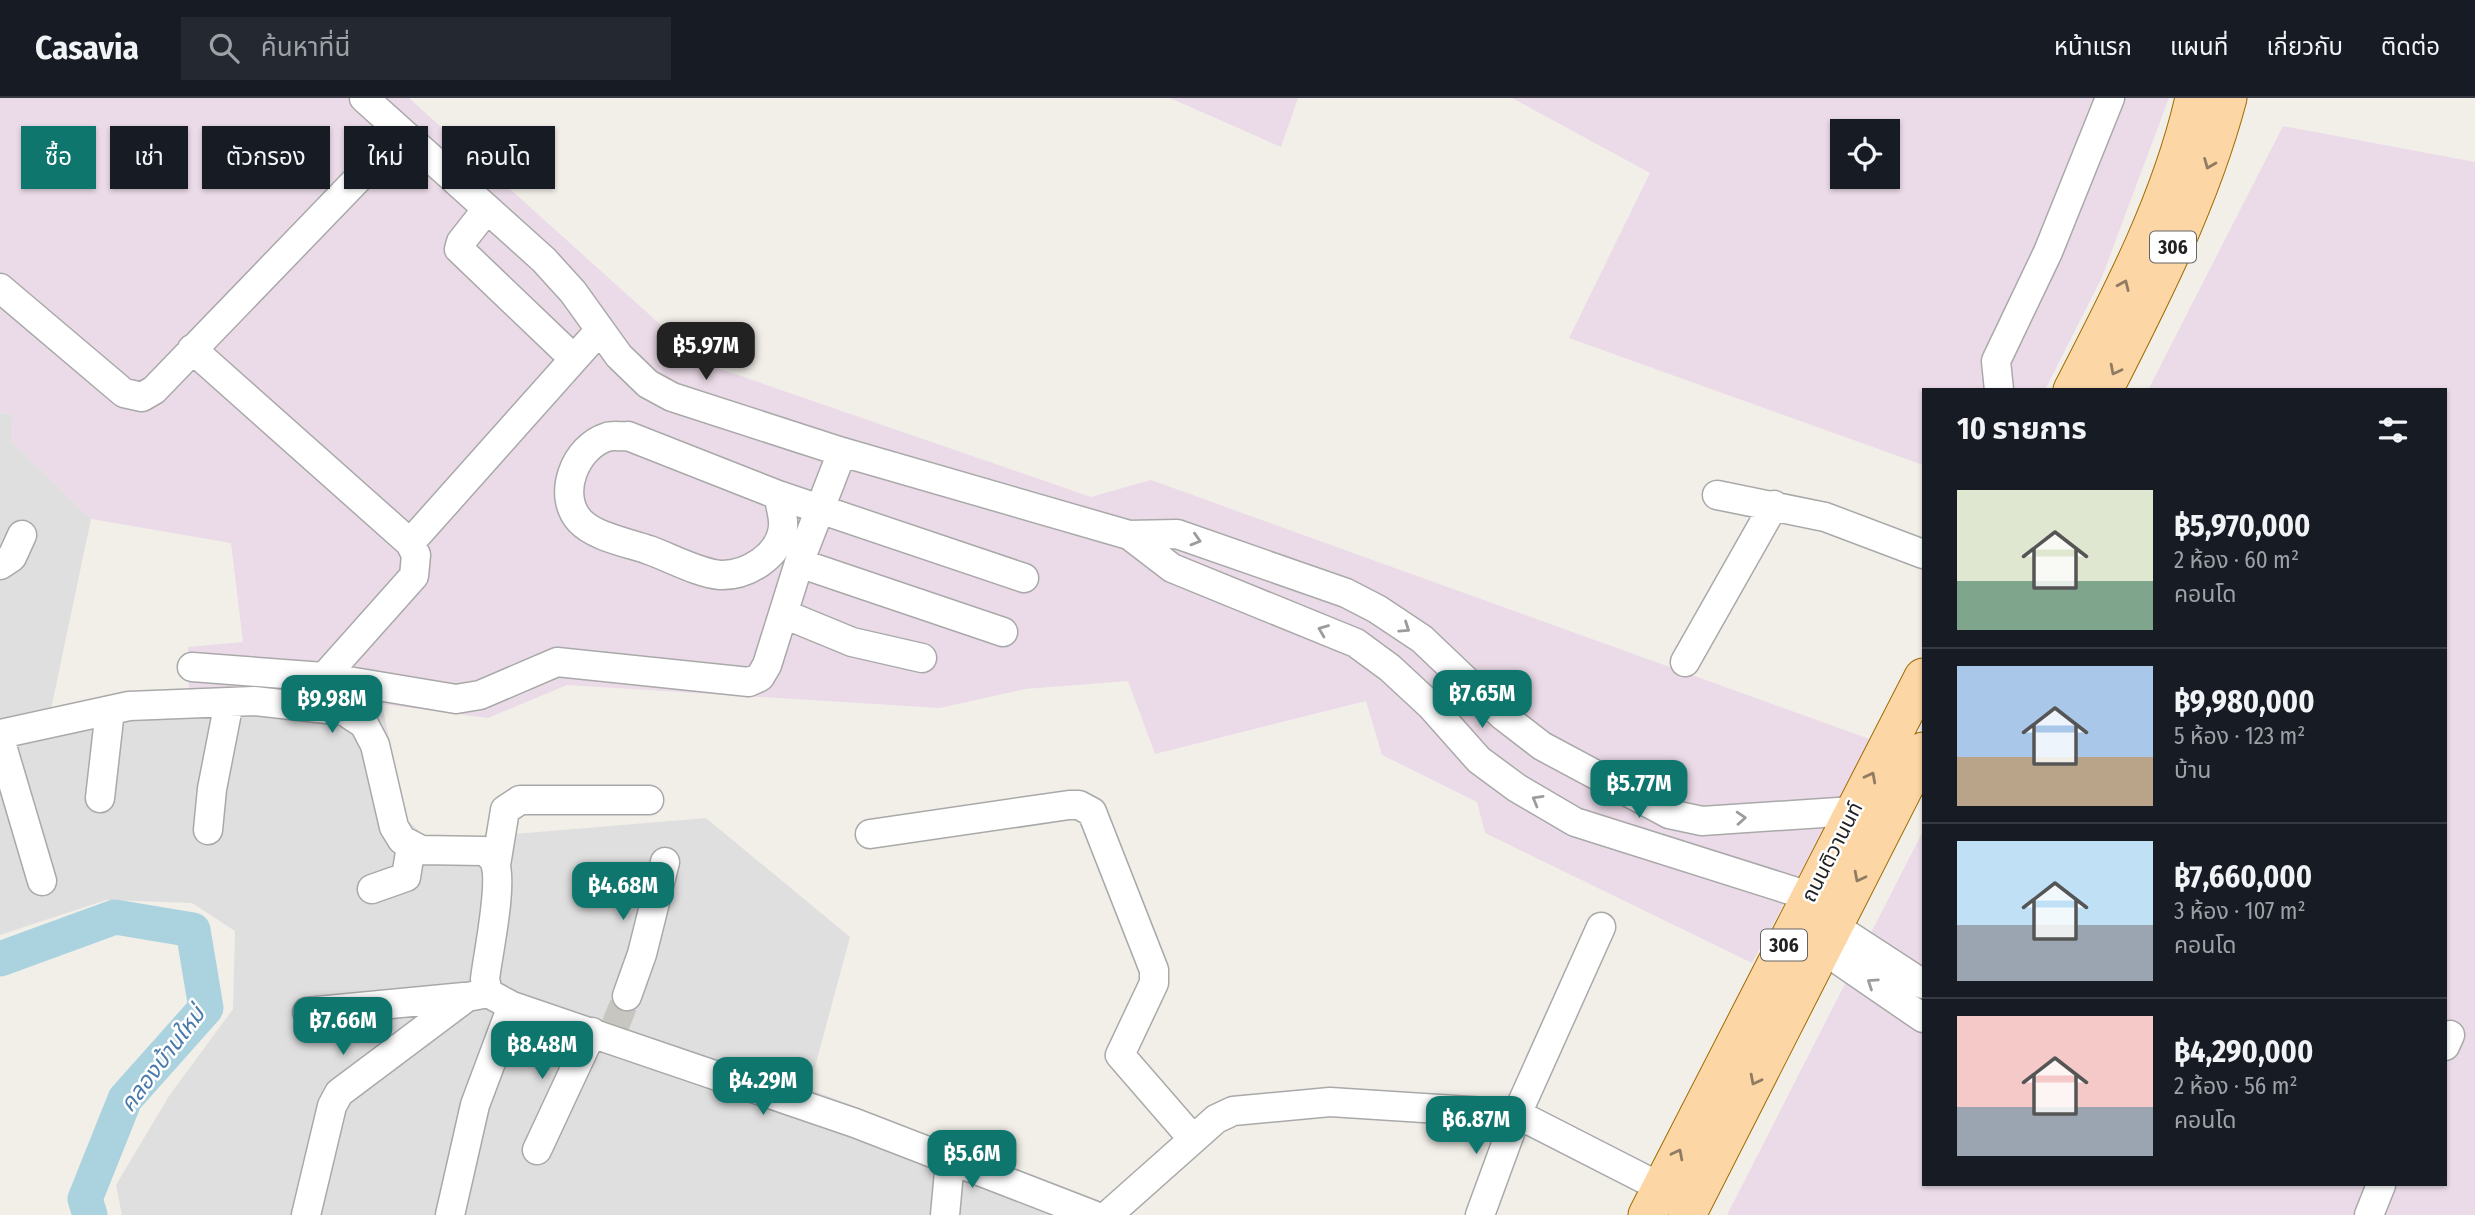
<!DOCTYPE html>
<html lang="th">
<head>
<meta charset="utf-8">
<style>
  :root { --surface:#171b24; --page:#242831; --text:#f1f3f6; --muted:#9ea1a6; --line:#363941; --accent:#0f766e }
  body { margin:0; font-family:"Fira Sans Condensed","Noto Sans Thai",sans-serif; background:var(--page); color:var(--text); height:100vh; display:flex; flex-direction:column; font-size:26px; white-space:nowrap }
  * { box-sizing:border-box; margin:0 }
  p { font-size:23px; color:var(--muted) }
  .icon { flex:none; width:38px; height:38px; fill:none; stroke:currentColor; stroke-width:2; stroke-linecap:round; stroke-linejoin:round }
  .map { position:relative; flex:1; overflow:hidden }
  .details { position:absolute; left:1922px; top:290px; width:525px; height:798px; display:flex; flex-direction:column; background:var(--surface); border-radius:0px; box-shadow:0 2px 5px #0004 }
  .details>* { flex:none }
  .guide { position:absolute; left:21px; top:28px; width:665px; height:63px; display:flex; gap:14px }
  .controls { position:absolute; left:1830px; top:21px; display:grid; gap:14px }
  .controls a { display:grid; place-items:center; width:70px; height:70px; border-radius:0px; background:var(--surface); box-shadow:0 2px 5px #0004; font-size:35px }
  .price { position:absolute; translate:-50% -60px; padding:0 16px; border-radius:14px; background:var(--accent); color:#fff; font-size:23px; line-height:46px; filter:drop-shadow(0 2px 4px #0008) }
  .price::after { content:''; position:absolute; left:50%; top:42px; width:21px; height:16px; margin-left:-10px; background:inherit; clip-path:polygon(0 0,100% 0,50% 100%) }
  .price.selected { background:#222; color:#fff }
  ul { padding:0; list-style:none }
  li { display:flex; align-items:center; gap:21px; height:175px; padding:0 35px }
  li+li { border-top:2px solid var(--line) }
  li span { display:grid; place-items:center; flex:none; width:196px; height:140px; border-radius:0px; color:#555 }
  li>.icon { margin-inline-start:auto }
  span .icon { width:84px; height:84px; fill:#fffc; stroke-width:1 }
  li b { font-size:30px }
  h2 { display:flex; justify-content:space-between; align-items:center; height:84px; padding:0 35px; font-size:30px }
  .pill { padding:0 24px; border-radius:0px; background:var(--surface); box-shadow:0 2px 5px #0004; font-size:24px; line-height:63px }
  .pill.selected { background:var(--accent); color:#fff }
  header { display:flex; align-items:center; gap:42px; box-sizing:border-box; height:98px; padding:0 35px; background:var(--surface); border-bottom:2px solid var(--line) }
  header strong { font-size:33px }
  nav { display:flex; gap:38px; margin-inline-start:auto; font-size:24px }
  .search { width:490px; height:63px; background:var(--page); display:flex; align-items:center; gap:18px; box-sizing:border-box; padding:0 24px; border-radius:0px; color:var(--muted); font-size:26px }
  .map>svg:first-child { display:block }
  .residential { fill:#e0dfdf }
  .industrial { fill:#ebdbe8; fill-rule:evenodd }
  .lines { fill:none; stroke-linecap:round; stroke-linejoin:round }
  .river { stroke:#aad3df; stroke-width:35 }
  .minor-tunnel { stroke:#c8c6c1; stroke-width:28; stroke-dasharray:28 14; stroke-linecap:butt }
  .minor-casing { stroke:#a9a9a9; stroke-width:31 }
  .major-casing { stroke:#a06b00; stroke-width:39 }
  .minor { stroke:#fff; stroke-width:28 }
  .major { stroke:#fcd6a4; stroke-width:37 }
  .oneway { stroke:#8f7c63 }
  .oneway2 { stroke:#9c9c9c }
  .labels { text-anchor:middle; stroke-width:5; stroke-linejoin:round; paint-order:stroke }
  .shield { fill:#fff; stroke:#646464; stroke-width:2 }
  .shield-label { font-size:19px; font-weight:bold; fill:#222 }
  .street-label { font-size:21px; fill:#222; stroke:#fff }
  .water-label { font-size:23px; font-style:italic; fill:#4a7aab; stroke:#fff }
</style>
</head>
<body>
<header>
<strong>Casavia</strong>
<div class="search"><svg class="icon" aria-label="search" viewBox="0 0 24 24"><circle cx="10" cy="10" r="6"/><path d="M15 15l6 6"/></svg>ค้นหาที่นี่</div>
<nav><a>หน้าแรก</a><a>แผนที่</a><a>เกี่ยวกับ</a><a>ติดต่อ</a></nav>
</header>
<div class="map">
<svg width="2475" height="1117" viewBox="0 0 2475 1117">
  <rect width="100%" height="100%" fill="#f2efe9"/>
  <!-- residential -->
  <path class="residential" d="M0 315 13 316 12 344 91 421 50 616 250 589 382 606 405 720 430 743 706 720 850 839 809 991 1106 1105 1113 1117H122L116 1087 169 998 233 911 235 833 192 805 106 802 0 837Z"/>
  <!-- industrial -->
  <path class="industrial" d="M0 0H409L703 265 1091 399 1151 382 1872 642 1752 865 1485 735 1477 704 1382 657 1366 603 1155 656 1128 583 1025 591 940 610 567 587 488 620 250 589 189 595 188 549 243 544 231 445 91 421 12 344 13 316 0 315Z
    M1170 0H1298L1281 49Z
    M1512 0H2169L2102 179 2045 292H1923V367L1569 240 1650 75ZM1843 33H1888V79H1843Z
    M2283 28 2475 64V1117H1727L1923 733V1087H2445V292H2148Z"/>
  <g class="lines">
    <!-- river -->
    <path class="river" d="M0 861 115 819 193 832 206 910 125 1001 85 1101 90 1117"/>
    <!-- minor-tunnel -->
    <path class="minor-tunnel" d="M613 933 627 898"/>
    <!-- minor casing -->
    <g class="minor-casing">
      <path id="minor" d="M364 0 544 162 573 194 619 258 648 286 672 299 842 354 1129 437 1177 436 1346 495 1377 511 1422 541 1503 618 1542 648 1669 716 1702 723 1853 713
        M487 111 461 144 459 151 574 261
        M0 190 124 295 142 299 154 292 402 35
        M192 251 410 445 416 457 414 478 324 579
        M1999 292 1996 263 2048 154 2110 0
        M628 338 778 397C780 407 784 419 783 429 780 458 747 478 720 477 698 475 671 460 649 452 629 445 595 439 580 423 556 397 575 349 607 339 613 337 622 339 628 338Z
        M778 397 1024 480
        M1717 397 1825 419 1923 456
        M1129 437 1172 470 1356 545 1390 570 1431 608 1479 662 1517 690 1575 724 1809 798
        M410 445 599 233
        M799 465 1003 534
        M0 467 12 459 22 437
        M784 516 852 544 922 560
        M1685 564 1774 407
        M192 569 324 579 456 601 480 597 557 564 749 584 760 579 767 567 799 465 842 354
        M0 636 129 608 254 603 344 613 364 626 375 647 394 729 402 742 421 752 484 753C489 757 493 759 495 765 503 787 488 855 485 881L488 895 512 908 855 1025 1093 1117
        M0 641 42 783
        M100 700 110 612
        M208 732 212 691 229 604
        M870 736 1069 707H1079L1092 714 1154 872V885L1120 957 1192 1040
        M496 767 505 712 520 702H649
        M372 791 406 779 411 748
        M1834 828 1923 886
        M1821 850 1923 920
        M627 898 642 856 665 764
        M307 914 464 899
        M2445 948 2450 937
        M537 1052 592 934
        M306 1117 332 1008 339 995 467 899 488 895
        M450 1117 475 1007 512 908
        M945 1117 950 1063
        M1108 1117 1216 1021 1233 1013 1330 1004 1517 1016 1660 1089
        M1480 1117 1517 1016 1601 829
        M2369 1117 2381 1087"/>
    </g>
    <!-- major casing -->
    <g class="major-casing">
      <path id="major" d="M2072 292C2120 199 2171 102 2194 0
        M2104 292C2152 198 2201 102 2228 0
        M1647 1117 1923 579
        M1687 1117 1923 653"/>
    </g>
    <!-- minor -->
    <use href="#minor" class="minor"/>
    <!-- major -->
    <use href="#major" class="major"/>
  </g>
  <!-- one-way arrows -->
  <defs><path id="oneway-chevron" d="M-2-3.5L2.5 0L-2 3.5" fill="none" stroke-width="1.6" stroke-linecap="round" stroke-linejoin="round" transform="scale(1.75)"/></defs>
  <g class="oneway">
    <use href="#oneway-chevron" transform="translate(2209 66) rotate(112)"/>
    <use href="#oneway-chevron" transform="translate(2124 187) rotate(-66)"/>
    <use href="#oneway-chevron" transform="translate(2115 272) rotate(117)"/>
    <use href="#oneway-chevron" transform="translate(1871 679) rotate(-62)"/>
    <use href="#oneway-chevron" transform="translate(1859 779) rotate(117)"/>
    <use href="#oneway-chevron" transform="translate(1755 982) rotate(117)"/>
    <use href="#oneway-chevron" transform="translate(1678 1056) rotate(-63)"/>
  </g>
  <g class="oneway2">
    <use href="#oneway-chevron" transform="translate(1196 442) rotate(17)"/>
    <use href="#oneway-chevron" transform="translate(1405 530) rotate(34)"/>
    <use href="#oneway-chevron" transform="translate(1323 532) rotate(-158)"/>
    <use href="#oneway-chevron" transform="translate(1537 702) rotate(-150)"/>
    <use href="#oneway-chevron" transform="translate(1741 720) rotate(-4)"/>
    <use href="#oneway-chevron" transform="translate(1872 885) rotate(-146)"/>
  </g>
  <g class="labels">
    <!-- shield labels -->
    <g class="shield">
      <rect x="2150" y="133.5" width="46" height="31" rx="5"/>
      <rect x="1761" y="831.5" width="46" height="31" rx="5"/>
    </g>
    <g class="shield-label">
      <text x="2173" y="156">306</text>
      <text x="1784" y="854">306</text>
    </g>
    <!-- street labels -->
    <g class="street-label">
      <text transform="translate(1832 754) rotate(-63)" y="7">ถนนติวานนท์</text>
    </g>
    <!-- water labels -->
    <g class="water-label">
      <text transform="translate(162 961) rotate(-53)" y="8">คลองบ้านใหม่</text>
    </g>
  </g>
</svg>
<div class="controls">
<a><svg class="icon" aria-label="locate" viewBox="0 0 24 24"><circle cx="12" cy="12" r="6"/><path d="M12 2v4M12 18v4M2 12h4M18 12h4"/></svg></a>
</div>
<b class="price selected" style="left:706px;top:284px">฿5.97M</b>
<b class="price" style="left:1482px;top:632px">฿7.65M</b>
<b class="price" style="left:332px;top:637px">฿9.98M</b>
<b class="price" style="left:1639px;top:722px">฿5.77M</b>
<b class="price" style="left:623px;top:824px">฿4.68M</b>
<b class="price" style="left:343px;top:959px">฿7.66M</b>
<b class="price" style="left:542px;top:983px">฿8.48M</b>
<b class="price" style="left:763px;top:1019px">฿4.29M</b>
<b class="price" style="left:1476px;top:1058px">฿6.87M</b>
<b class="price" style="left:972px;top:1092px">฿5.6M</b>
<div class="guide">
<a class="pill selected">ซื้อ</a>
<a class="pill">เช่า</a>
<a class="pill">ตัวกรอง</a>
<a class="pill">ใหม่</a>
<a class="pill">คอนโด</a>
</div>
<section class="details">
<h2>10 รายการ<svg class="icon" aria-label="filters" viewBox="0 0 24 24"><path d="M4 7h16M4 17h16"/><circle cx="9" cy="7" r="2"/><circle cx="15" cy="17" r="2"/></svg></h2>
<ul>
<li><span style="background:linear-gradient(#dfe7d0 65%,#7fa58c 0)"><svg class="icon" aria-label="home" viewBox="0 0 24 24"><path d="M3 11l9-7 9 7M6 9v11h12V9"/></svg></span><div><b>฿5,970,000</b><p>2 ห้อง · 60 m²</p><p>คอนโด</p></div></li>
<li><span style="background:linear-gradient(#a9c7e8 65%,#b9a48a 0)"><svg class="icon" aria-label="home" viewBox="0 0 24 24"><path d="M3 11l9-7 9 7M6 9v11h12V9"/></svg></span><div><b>฿9,980,000</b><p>5 ห้อง · 123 m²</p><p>บ้าน</p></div></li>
<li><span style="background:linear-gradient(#bfe0f5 60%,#9aa5b1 0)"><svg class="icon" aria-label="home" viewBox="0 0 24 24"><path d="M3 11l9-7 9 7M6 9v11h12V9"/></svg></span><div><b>฿7,660,000</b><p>3 ห้อง · 107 m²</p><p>คอนโด</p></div></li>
<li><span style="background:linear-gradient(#f6c9c9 65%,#9aa5b1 0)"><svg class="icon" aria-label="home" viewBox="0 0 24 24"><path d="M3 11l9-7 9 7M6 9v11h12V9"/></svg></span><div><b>฿4,290,000</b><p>2 ห้อง · 56 m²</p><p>คอนโด</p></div></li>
</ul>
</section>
</div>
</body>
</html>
